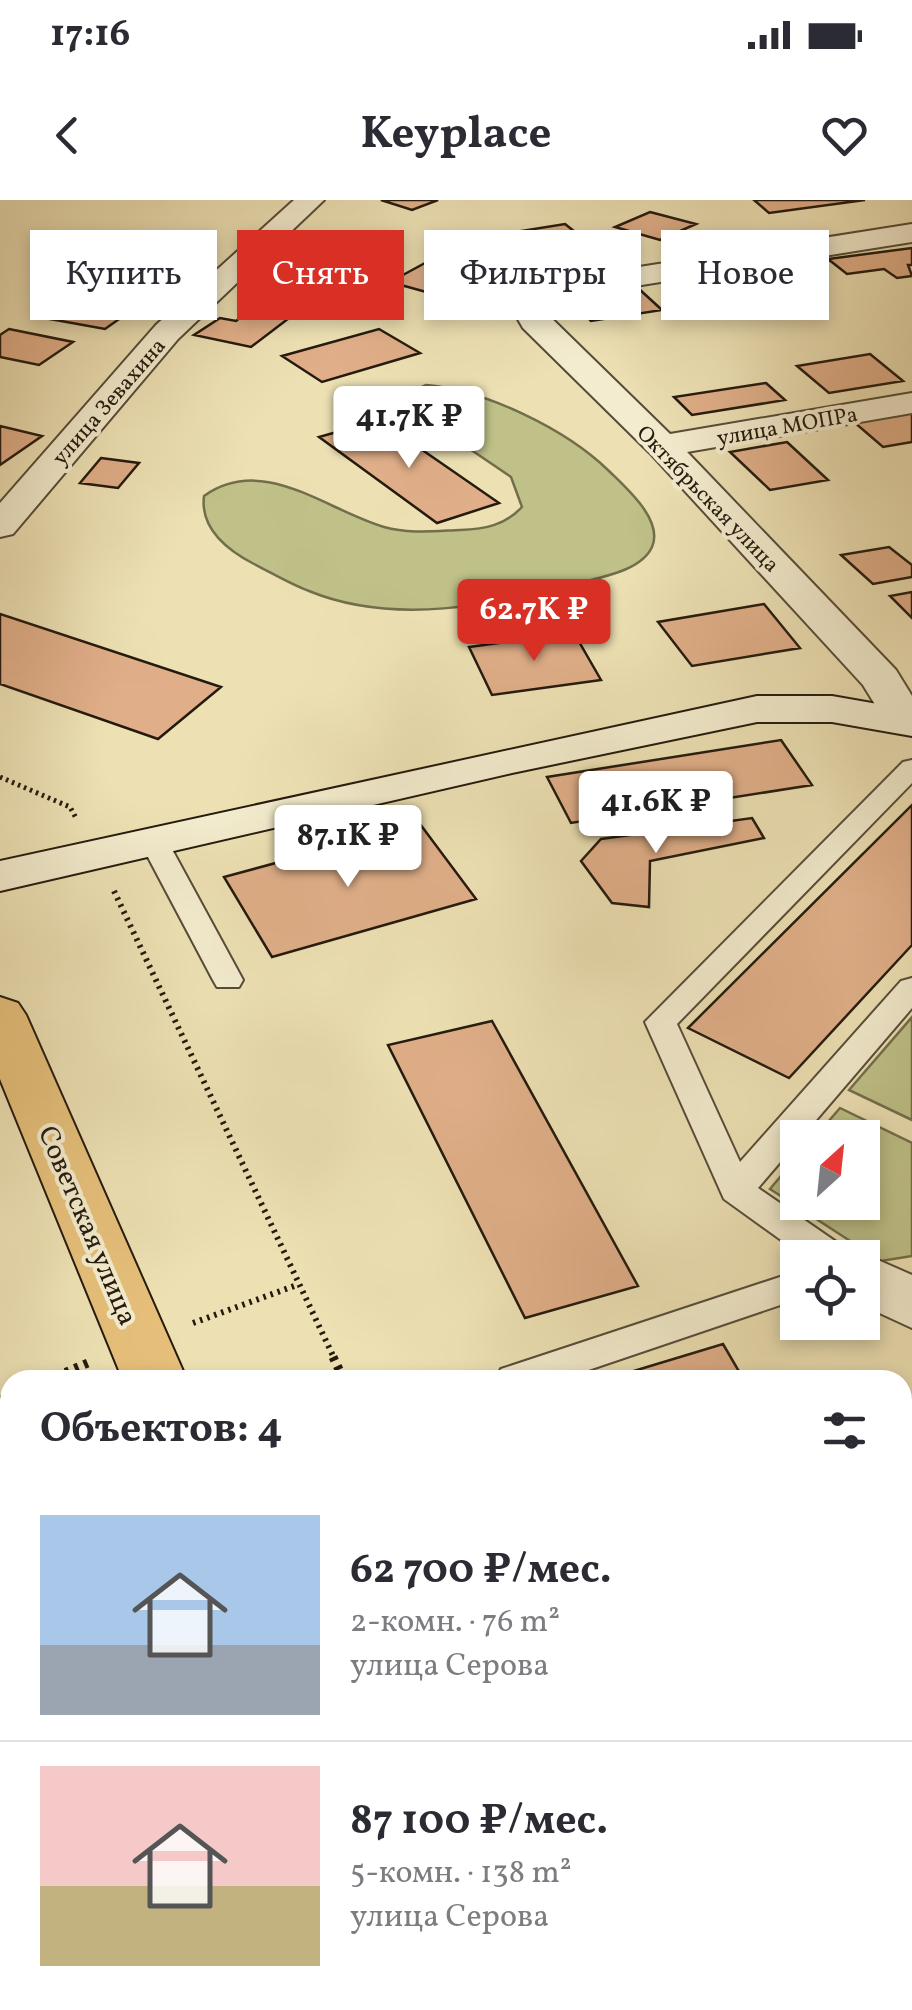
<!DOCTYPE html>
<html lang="ru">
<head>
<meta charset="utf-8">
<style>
  :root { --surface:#fff; --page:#f2f2f3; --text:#2b2b33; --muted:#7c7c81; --line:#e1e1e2; --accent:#d93025 }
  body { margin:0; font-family:Vollkorn,serif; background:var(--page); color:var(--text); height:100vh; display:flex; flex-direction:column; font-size:38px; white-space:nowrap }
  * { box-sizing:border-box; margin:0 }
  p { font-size:32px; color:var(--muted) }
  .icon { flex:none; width:55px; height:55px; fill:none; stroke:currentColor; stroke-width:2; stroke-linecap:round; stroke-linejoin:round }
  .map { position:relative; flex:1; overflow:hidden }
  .sheet { position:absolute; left:0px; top:1170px; width:912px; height:640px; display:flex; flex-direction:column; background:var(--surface); border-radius:30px 30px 0 0; box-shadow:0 5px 15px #0003 }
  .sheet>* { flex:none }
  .hud { position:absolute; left:30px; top:30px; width:852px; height:90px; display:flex; gap:20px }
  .needle { width:65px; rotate:27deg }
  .controls { position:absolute; left:780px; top:920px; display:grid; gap:20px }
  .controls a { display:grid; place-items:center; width:100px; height:100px; border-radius:0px; background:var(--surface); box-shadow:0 5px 15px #0003; font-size:50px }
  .price { position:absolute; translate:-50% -85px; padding:0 22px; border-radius:10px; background:#fff; color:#222; font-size:32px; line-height:65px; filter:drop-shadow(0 2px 5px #0008) }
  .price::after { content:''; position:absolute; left:50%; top:60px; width:30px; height:22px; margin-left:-15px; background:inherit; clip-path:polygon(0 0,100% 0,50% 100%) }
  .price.on { background:var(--accent); color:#fff }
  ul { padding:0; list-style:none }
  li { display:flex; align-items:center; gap:30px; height:250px; padding:0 40px }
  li+li { border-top:2px solid var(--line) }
  li span { display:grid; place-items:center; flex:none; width:280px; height:200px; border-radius:0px; color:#555 }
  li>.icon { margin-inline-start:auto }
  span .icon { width:120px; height:120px; fill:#fffc; stroke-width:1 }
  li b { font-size:42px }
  h2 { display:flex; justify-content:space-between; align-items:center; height:120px; padding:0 40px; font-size:42px }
  .pill { padding:0 35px; border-radius:0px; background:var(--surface); box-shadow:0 5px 15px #0003; font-size:35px; line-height:90px }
  .pill.on { background:var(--accent); color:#fff }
  .status { display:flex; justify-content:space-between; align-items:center; height:70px; padding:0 50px; background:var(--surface); direction:ltr }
  .status svg { height:28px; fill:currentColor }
  header { display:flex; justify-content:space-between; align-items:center; height:130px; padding:0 40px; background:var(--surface); font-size:45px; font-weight:700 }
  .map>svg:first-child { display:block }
  .green { fill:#bfc188; stroke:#726e4b; stroke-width:2.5 }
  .building { fill:#e0af89; stroke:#241a0e; stroke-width:2.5 }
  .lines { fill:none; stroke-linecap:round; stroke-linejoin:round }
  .lane-casing { stroke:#564c38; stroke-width:4 }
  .street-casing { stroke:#564c38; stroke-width:4 }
  .secondary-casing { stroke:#241a0e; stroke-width:4 }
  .primary-casing { stroke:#241a0e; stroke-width:4 }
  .path-far2 { stroke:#241a0e; stroke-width:5; stroke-dasharray:2.5 4; stroke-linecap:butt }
  .path-far1 { stroke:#241a0e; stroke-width:6; stroke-dasharray:2.5 5; stroke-linecap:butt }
  .path { stroke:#241a0e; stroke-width:9; stroke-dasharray:4 6; stroke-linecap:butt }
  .lane { fill:#f3ecce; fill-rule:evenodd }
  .street { fill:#f3ecce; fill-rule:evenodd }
  .secondary { fill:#f3ecce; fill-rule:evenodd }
  .primary { fill:#e6c07a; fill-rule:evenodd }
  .labels { text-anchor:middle; stroke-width:8; stroke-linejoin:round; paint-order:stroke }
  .far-street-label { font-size:22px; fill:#241a0e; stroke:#f3ecce }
  .street-label { font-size:28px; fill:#241a0e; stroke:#f3ecce }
</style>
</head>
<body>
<div class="status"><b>17:16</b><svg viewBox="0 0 49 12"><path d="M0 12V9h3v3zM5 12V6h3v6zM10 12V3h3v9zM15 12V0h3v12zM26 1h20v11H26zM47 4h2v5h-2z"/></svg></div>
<header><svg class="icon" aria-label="back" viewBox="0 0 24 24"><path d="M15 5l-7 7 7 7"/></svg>Keyplace<svg class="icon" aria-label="heart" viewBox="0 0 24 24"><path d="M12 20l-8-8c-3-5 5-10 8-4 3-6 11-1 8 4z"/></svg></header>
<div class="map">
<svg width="912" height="1810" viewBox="0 0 912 1810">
  <rect width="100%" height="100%" fill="#ede1b4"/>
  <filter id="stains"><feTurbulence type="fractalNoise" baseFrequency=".002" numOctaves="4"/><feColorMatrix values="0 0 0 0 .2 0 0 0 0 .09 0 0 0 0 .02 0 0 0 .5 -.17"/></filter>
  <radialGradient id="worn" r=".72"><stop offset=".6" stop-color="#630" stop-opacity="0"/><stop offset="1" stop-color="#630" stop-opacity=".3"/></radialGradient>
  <!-- green -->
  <path class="green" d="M426 185C485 190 566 229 609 271 625 287 664 320 652 347 641 371 601 377 579 383 493 405 394 426 309 391 290 384 272 373 254 364 227 350 200 328 204 296 263 254 324 309 384 327 409 334 435 331 460 330 486 329 505 325 522 307L511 277 408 207 406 194Z
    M912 817V920L849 890Z
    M840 908 912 943V1056L881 1061 770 989 797 957 798 1002H862V938L815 937Z"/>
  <!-- building -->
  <path class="building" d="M381 0H438L412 10Z
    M754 0H865L769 13Z
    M650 12 696 24 660 40 615 27Z
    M565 24 604 55 553 63 515 32Z
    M912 48V65H908L912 76 897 78 884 69 847 74 828 59Z
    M169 51 206 58 175 79 138 72Z
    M296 53 324 61 301 72 273 64Z
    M425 63 471 76 437 95 390 82Z
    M753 71 770 85 725 91 708 77Z
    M638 88 662 110 591 121 568 98Z
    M75 93 139 105 105 129 39 117Z
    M258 105 297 112 251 147 194 135 220 118 236 121 245 114 241 113Z
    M9 129 73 142 39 165 0 157V135Z
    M379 129 420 153 322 182 282 156Z
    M870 154 903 181 829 193 797 166Z
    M766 183 785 200 692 215 674 197Z
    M912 212V242L883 247 854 222Z
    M379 220 499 303 437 323 319 237Z
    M0 226 42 236 0 265Z
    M787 242 828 280 770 290 730 252Z
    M101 258 139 263 118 288 80 283Z
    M889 347 912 365V377L873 384 841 355Z
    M912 392V418L890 396Z
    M764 404 800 448 692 466 658 422Z
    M0 414 221 487 158 539 0 484Z
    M574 433 601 480 492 495 469 447Z
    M781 540 812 585 571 623 547 577Z
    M912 605V745L789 878 688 828Z
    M752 618 764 638 650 661 649 707 612 703 581 661 601 639Z
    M420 624 476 699 272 757 224 677Z
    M492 821 638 1086 525 1118 388 845Z
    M723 1144 744 1180H604Z
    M902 1452 912 1468V1665L902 1669Z
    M10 1605V1786L0 1791V1609Z"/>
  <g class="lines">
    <!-- lane casing -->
    <g class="lane-casing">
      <path id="lane" d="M912 560V583L677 824 740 962 901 781 912 778V808L758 988 845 1048 850 1058H806L724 999 645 822 903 562Z
        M154 634 168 642 243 780 239 787H217L213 780 140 642Z
        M798 1071V1099L559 1180H495L501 1169Z
        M912 1301V1366L902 1362V1304Z
        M10 1355V1392L0 1395V1359Z"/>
    </g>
    <!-- street casing -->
    <g class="street-casing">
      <path id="street" d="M294 0H324L178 139 13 334 0 337V303L156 125Z
        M912 24V42L554 99 543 110 670 234 912 193V213L687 252 896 470 912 496V531L890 529 863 485 650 253 523 128 512 109 533 85 544 82Z
        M862 1053 912 1075V1128L862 1105V1058H847Z"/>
    </g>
    <!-- secondary casing -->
    <g class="secondary-casing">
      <path id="secondary" d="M757 496H832L912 510V536L832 522H757L512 573 0 691V661Z"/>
    </g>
    <!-- primary casing -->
    <g class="primary-casing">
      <path id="primary" d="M0 797 18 803 26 815 187 1180H123L0 879Z
        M363 1800H445L449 1810H367Z"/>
    </g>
    <!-- path-far2 -->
    <path class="path-far2" d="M0 577 70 607 76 618"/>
    <!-- path-far1 -->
    <path class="path-far1" d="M114 691 335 1160
      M193 1123 297 1085"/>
    <!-- path -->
    <path class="path" d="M333 1157 344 1180
      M47 1180 88 1163
      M0 1200 10 1195"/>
    <!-- lane -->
    <use href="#lane" class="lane"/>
    <!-- street -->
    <use href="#street" class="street"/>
    <!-- secondary -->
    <use href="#secondary" class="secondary"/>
    <!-- primary -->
    <use href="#primary" class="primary"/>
  </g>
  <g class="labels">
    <!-- far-street labels -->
    <g class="far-street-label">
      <text transform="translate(108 201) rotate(-49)" y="8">улица Зевахина</text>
      <text transform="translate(787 225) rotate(-10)" y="8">улица МОПРа</text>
      <text transform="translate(709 298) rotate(46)" y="8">Октябрьская улица</text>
    </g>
    <!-- street labels -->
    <g class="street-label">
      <text transform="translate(89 1025) rotate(67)" y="10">Советская улица</text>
    </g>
  </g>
  <rect width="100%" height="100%" filter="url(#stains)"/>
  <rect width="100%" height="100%" fill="url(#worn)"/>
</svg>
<div class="controls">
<a><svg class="needle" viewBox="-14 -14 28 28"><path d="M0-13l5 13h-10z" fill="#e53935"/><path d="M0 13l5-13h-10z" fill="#7c7c81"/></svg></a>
<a><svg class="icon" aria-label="locate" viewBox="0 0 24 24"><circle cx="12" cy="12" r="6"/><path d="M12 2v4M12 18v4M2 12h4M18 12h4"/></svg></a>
</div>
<b class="price" style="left:409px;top:271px">41.7K ₽</b>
<b class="price on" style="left:534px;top:464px">62.7K ₽</b>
<b class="price" style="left:656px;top:656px">41.6K ₽</b>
<b class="price" style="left:348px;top:690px">87.1K ₽</b>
<div class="hud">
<a class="pill">Купить</a>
<a class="pill on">Снять</a>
<a class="pill">Фильтры</a>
<a class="pill">Новое</a>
</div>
<section class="sheet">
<h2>Объектов: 4<svg class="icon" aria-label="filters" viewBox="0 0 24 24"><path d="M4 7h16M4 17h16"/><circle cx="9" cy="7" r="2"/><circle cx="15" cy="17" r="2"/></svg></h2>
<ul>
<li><span style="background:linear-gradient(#a9c7e8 65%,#9aa5b1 0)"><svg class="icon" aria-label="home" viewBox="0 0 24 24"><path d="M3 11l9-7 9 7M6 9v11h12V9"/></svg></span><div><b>62 700 ₽/мес.</b><p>2-комн. · 76 m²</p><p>улица Серова</p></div></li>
<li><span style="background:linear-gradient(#f6c9c9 60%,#c2b280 0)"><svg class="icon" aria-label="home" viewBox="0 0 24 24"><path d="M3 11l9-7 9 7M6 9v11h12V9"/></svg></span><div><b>87 100 ₽/мес.</b><p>5-комн. · 138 m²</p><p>улица Серова</p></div></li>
</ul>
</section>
</div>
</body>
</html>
